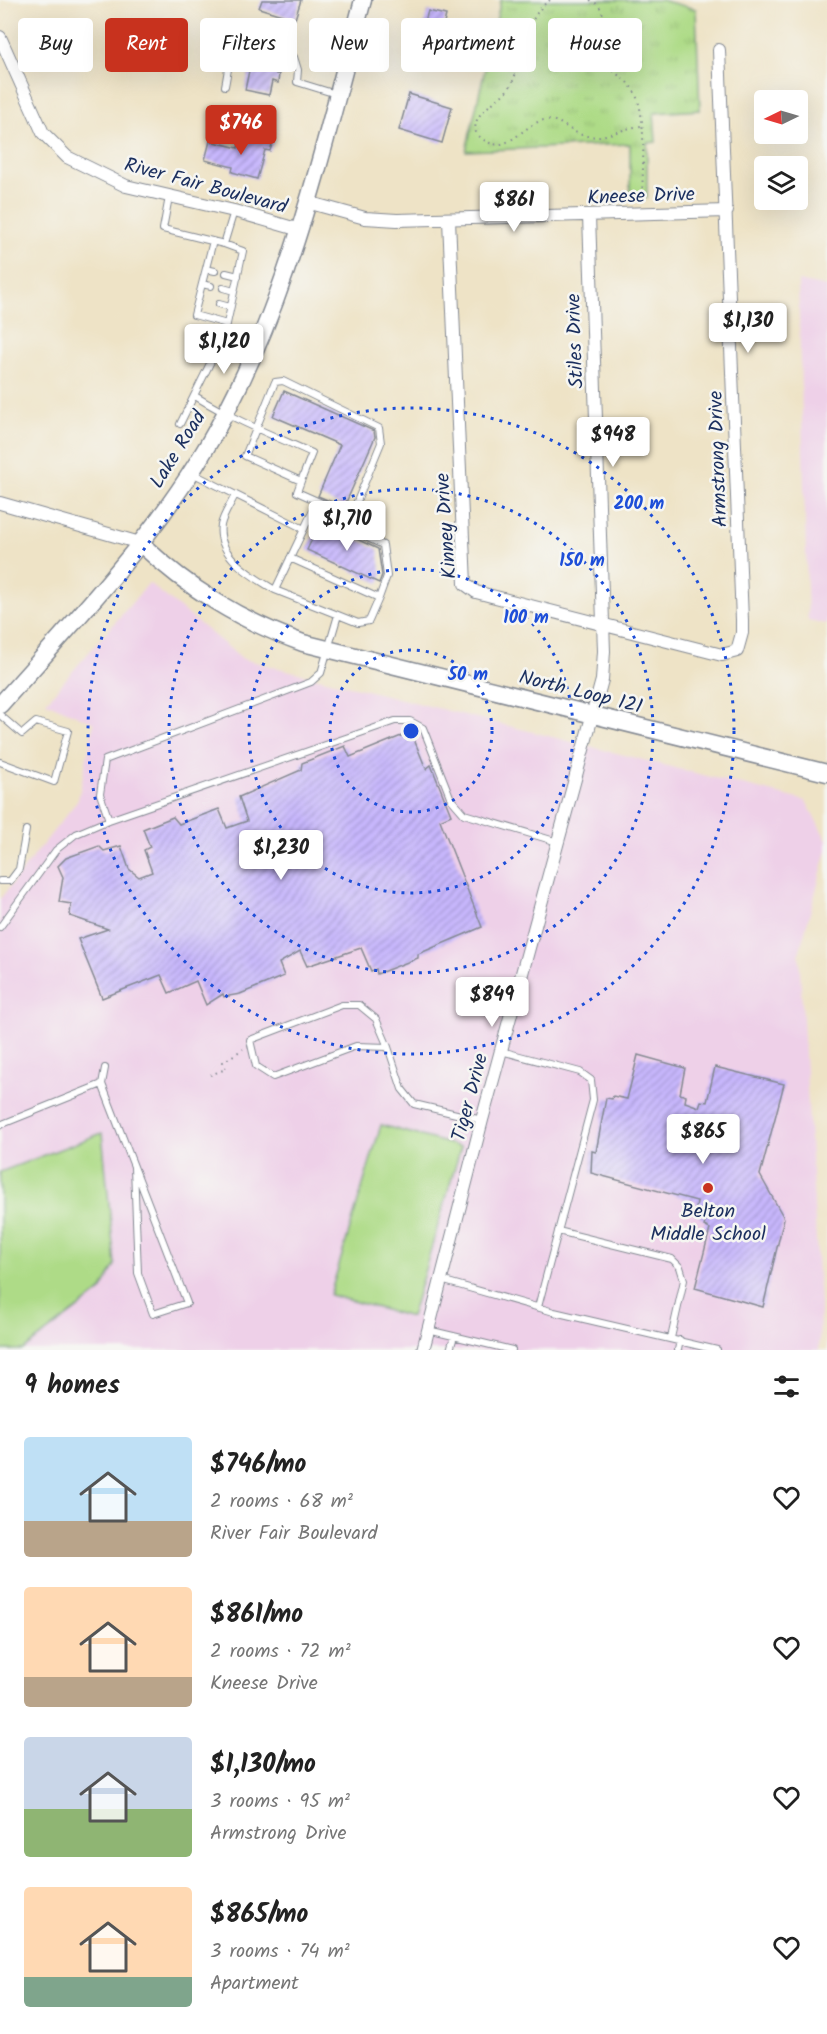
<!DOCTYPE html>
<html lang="en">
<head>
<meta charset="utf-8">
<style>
  :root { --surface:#fff; --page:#f6f6f6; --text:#222; --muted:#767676; --accent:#c8321e }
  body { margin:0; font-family:Kalam,sans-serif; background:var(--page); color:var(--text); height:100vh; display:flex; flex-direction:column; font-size:22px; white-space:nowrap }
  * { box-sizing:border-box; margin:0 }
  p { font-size:20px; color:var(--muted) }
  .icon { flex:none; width:33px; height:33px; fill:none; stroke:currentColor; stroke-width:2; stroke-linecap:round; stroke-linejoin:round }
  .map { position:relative; height:1350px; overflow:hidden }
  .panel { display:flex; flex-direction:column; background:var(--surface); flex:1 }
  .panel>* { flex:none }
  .top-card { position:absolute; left:18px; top:18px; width:792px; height:54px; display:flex; gap:12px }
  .needle { width:39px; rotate:265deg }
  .tools { position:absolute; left:754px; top:90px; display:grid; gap:12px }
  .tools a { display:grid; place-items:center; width:54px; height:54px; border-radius:6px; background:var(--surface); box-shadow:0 6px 24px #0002; font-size:30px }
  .price { position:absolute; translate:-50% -51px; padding:0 14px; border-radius:6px; background:#fff; color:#222; font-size:20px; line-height:39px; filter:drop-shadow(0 2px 3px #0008) }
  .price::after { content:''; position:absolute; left:50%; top:36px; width:18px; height:14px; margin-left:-9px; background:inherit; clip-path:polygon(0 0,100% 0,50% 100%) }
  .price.selected { background:var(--accent); color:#fff }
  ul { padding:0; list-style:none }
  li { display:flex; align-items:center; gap:18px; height:150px; padding:0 24px }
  li span { display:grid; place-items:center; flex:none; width:168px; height:120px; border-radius:6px; color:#555 }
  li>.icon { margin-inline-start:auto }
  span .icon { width:72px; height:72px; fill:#fffc; stroke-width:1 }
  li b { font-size:26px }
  h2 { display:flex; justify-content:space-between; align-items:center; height:72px; padding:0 24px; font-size:26px }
  .tag { padding:0 21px; border-radius:6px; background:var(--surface); box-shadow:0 6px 24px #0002; font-size:21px; line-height:54px }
  .tag.selected { background:var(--accent); color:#fff }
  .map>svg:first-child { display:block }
  .built { fill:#eed0e8 }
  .park { fill:url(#park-tufts); stroke:#648572; stroke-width:1.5 }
  .garden { fill:#aedb87; stroke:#648572; stroke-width:1.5 }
  .building { fill:url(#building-hatch) }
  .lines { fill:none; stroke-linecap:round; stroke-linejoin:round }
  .service-casing { stroke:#848992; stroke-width:8 }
  .minor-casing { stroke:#848992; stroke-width:14 }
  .secondary-casing { stroke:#848992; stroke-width:19 }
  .path { stroke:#848992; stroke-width:2; stroke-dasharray:1.5 4.5; stroke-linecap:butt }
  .service { stroke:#fff; stroke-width:6 }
  .minor { stroke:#fff; stroke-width:12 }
  .secondary { stroke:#fff; stroke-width:16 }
  .ring { fill:none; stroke:#1d4ed8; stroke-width:3; stroke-dasharray:3 6 }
  .poi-dot { fill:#c8321e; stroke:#f6f6f2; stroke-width:2 }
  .labels { text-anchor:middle; stroke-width:5; stroke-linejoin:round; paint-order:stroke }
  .street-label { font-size:20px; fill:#1b2f5e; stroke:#f6f6f2 }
  .poi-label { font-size:20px; fill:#1b2f5e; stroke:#f6f6f2 }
  .centre { fill:#1d4ed8; stroke:#f6f6f2; stroke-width:3 }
  .ring-label { font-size:18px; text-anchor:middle; font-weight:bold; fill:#1d4ed8; stroke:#f6f6f2; stroke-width:5; stroke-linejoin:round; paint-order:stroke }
</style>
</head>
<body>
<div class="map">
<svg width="827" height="1350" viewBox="0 0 827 1350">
  <defs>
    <pattern id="park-tufts" width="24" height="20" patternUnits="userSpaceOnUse" patternTransform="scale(1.5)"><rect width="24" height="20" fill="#aedb87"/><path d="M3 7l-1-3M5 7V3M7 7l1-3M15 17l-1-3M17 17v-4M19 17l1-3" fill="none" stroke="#95bc77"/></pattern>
    <pattern id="building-hatch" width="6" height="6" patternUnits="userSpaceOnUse" patternTransform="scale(1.5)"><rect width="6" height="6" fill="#c8b7fd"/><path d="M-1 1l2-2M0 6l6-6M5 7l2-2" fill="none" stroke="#a295d0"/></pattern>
  </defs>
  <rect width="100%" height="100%" fill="#f6f6f2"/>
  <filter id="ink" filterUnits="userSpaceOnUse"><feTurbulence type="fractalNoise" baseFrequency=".0167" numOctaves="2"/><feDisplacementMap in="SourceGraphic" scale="12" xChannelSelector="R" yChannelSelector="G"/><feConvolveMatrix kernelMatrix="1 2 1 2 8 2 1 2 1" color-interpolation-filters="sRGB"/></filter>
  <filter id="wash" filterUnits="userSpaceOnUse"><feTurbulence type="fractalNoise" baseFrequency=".008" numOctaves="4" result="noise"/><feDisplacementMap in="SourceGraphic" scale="24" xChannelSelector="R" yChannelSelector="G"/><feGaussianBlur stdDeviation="1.35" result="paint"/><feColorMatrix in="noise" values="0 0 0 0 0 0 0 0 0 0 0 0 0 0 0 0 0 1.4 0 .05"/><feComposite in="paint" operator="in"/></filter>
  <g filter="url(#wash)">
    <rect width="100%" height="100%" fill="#eee3c6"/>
    <!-- built -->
    <path class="built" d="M798 281 827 287V624L808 621Z
      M149 583 243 659 806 801 827 841V850L799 953 820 1305 819 1350H0V899L78 800 94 723 46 702Z"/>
    <!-- park -->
    <path class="park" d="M501 0H661L696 9 700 110 654 113 656 142 647 143V198L630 199V144L466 151Z"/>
    <!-- garden -->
    <path class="garden" d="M381 1125 461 1147 411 1317 330 1295Z
      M102 1133 115 1265 101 1291 23 1350H0V1172Z"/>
    <g id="blocks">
      <!-- building -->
      <path class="building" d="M262 0H301L295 19 259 8Z
        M428 11 446 15 441 36 456 39 452 54 418 46Z
        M265 56 279 58 276 74H279L278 83 272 81 269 95 245 90 251 61 263 64Z
        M409 94 452 107 442 143 399 130Z
        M241 136 259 141 260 137 273 141 270 151 265 150 257 179 232 172 233 167 205 160 210 141 238 148Z
        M284 391 374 431 375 437 344 507 318 496 340 445 273 416Z
        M320 522 378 549 382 575 379 583 307 550Z
        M411 732 426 769 431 765 451 815 440 820 482 927 418 954V958L377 974 376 969 371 971 361 948 307 966 300 951 279 963 284 976 240 994 224 997 223 994 206 1005 196 981 169 993 161 975 102 998 78 939 108 929 70 916 71 904 59 902 63 877 58 866 66 858 99 846 104 851 121 846 129 869 139 877 152 872 144 850 150 847 143 829 173 817 179 824 219 809 227 828 247 821 239 797 301 770 302 763 345 746 350 757Z
        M638 1055 685 1068 680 1094 686 1096 685 1102 699 1107 701 1101 707 1102 715 1067 784 1084 760 1175 784 1218 763 1307 695 1288 710 1229 704 1226 706 1220 700 1218 701 1212 696 1210 697 1201 591 1173 592 1151 596 1152 606 1098 612 1099 613 1096 627 1099Z"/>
    </g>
  </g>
  <g filter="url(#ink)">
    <use href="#blocks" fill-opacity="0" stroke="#848992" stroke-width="1.5"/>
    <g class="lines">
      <!-- service casing -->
      <g class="service-casing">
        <path id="service" d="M225 86C227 77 228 65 231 57 241 36 278 51 294 57L298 70 297 82 336 94
          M169 197 163 229 224 244 234 211
          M213 241 194 315 227 324
          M206 269 215 271
          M226 273 238 276
          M202 284 211 286
          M223 288 234 291
          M219 304 230 307
          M195 396C232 419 272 435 312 453L301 481 245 456 275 382 283 381 379 428 381 443 351 516 297 492 301 481
          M180 424 225 333 243 251 224 244
          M235 495C231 504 223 515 221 525 216 556 253 577 275 590
          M304 529 312 512 383 545 387 576 379 598
          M290 558 379 598 369 621 358 623 338 615
          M0 715 22 734 36 722 68 731 54 782 0 762
          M109 820 100 794 105 760 311 682 321 673 338 615 275 590 304 529 192 473
          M0 881H10L19 869 26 830
          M0 927 56 850 76 834 109 820 395 721H410L423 728 451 799 464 814 558 842
          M388 1047 356 1046 273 1077 256 1066 250 1040 342 1005H359L376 1019 388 1047 402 1089 414 1104 482 1120
          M501 1051 580 1072 591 1080 593 1100 538 1307
          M102 1084 187 1303 153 1314 138 1273 134 1167
          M0 1125 102 1084 105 1068
          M558 1231 672 1259 680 1267 684 1280 671 1338
          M441 1280 554 1312 717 1350
          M428 1330 512 1350
          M450 1350 454 1336
          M678 1350 680 1340"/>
      </g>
      <!-- minor casing -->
      <g class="minor-casing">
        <path id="minor" d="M0 37 43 133 67 157 126 186 234 211 300 230
          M307 202 365 218 397 220 727 211
          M449 220 465 584 476 592 722 655 737 651 742 633V620L719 50
          M0 503 140 543
          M423 1350 482 1120 602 680 604 651 589 216"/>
      </g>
      <!-- secondary casing -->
      <g class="secondary-casing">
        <path id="secondary" d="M140 543C189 589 239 620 303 643L827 773
          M0 705C69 627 142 551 197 463 285 322 320 158 363 0"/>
      </g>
      <!-- path -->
      <path class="path" d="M550 0C524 17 524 57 512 83 504 101 470 110 476 133 504 163 520 125 544 120 559 118 569 131 582 135 601 141 622 128 641 126
        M590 0C616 11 594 37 597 56 607 70 625 76 634 91 648 116 642 173 642 202
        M210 1075 226 1069 223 1062 243 1049"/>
      <!-- service -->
      <use href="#service" class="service"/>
      <!-- minor -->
      <use href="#minor" class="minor"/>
      <!-- secondary -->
      <use href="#secondary" class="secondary"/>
    </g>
  </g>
  <!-- distance rings -->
  <g class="ring">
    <circle cx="411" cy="731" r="81"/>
    <circle cx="411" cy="731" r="162"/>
    <circle cx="411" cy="731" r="242"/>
    <circle cx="411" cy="731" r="323"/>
  </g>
  <!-- markers -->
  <circle class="poi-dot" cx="708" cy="1188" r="6"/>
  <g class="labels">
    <!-- street labels -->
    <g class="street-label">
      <text transform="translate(206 185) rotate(15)" y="7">River Fair Boulevard</text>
      <text transform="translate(641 195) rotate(-2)" y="7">Kneese Drive</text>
      <text transform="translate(574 341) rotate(-92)" y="7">Stiles Drive</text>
      <text transform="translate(177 449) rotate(-58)" y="7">Lake Road</text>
      <text transform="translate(717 459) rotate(-92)" y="7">Armstrong Drive</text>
      <text transform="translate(445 526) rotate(-94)" y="7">Kinney Drive</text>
      <text transform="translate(581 691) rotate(14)" y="7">North Loop 121</text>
      <text transform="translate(469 1097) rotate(-75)" y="7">Tiger Drive</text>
    </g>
    <!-- poi labels -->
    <g class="poi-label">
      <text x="708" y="1217">Belton<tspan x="708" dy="23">Middle School</tspan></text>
    </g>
  </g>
  <circle cx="411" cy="731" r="9" class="centre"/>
  <g class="ring-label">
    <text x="639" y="509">200 m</text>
    <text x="582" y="566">150 m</text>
    <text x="526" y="623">100 m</text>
    <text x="468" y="680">50 m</text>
  </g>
</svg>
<div class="tools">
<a><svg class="needle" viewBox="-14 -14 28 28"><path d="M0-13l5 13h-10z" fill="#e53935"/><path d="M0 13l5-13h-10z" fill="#767676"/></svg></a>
<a><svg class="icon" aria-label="layers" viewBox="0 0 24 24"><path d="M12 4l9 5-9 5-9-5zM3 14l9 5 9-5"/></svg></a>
</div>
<b class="price selected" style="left:241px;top:156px">$746</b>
<b class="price" style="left:514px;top:233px">$861</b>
<b class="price" style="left:748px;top:354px">$1,130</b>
<b class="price" style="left:224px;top:375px">$1,120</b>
<b class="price" style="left:613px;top:468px">$948</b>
<b class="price" style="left:347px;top:552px">$1,710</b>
<b class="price" style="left:281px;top:881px">$1,230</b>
<b class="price" style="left:492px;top:1028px">$849</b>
<b class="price" style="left:703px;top:1165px">$865</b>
<div class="top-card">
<a class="tag">Buy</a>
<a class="tag selected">Rent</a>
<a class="tag">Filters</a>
<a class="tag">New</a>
<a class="tag">Apartment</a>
<a class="tag">House</a>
</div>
</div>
<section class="panel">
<h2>9 homes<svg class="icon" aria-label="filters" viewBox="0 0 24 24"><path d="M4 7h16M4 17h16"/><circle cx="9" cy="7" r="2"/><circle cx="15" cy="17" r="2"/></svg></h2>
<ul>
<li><span style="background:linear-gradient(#bfe0f5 70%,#b9a48a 0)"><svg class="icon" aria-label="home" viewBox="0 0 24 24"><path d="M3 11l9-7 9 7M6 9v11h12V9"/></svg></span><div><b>$746/mo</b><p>2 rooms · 68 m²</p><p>River Fair Boulevard</p></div><svg class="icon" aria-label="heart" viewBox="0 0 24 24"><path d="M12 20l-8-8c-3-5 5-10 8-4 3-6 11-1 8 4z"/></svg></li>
<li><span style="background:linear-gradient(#ffd9b3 75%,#b9a48a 0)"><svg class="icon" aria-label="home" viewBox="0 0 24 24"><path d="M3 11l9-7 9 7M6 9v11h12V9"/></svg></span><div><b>$861/mo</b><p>2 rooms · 72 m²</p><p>Kneese Drive</p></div><svg class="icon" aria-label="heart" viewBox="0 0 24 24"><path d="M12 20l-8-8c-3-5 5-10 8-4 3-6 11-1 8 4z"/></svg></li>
<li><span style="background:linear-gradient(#c9d6e8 60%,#8fb573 0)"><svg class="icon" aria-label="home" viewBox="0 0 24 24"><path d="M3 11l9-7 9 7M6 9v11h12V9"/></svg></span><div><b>$1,130/mo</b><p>3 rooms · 95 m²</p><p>Armstrong Drive</p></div><svg class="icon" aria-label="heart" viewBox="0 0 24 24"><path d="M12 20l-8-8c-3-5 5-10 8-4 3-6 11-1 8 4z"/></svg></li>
<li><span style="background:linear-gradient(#ffd9b3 75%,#7fa58c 0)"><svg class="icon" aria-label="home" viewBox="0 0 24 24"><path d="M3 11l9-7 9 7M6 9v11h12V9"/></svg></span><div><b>$865/mo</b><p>3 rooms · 74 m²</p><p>Apartment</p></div><svg class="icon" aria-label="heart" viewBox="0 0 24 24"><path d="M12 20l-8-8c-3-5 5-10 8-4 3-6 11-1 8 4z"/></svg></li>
</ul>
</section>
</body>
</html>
